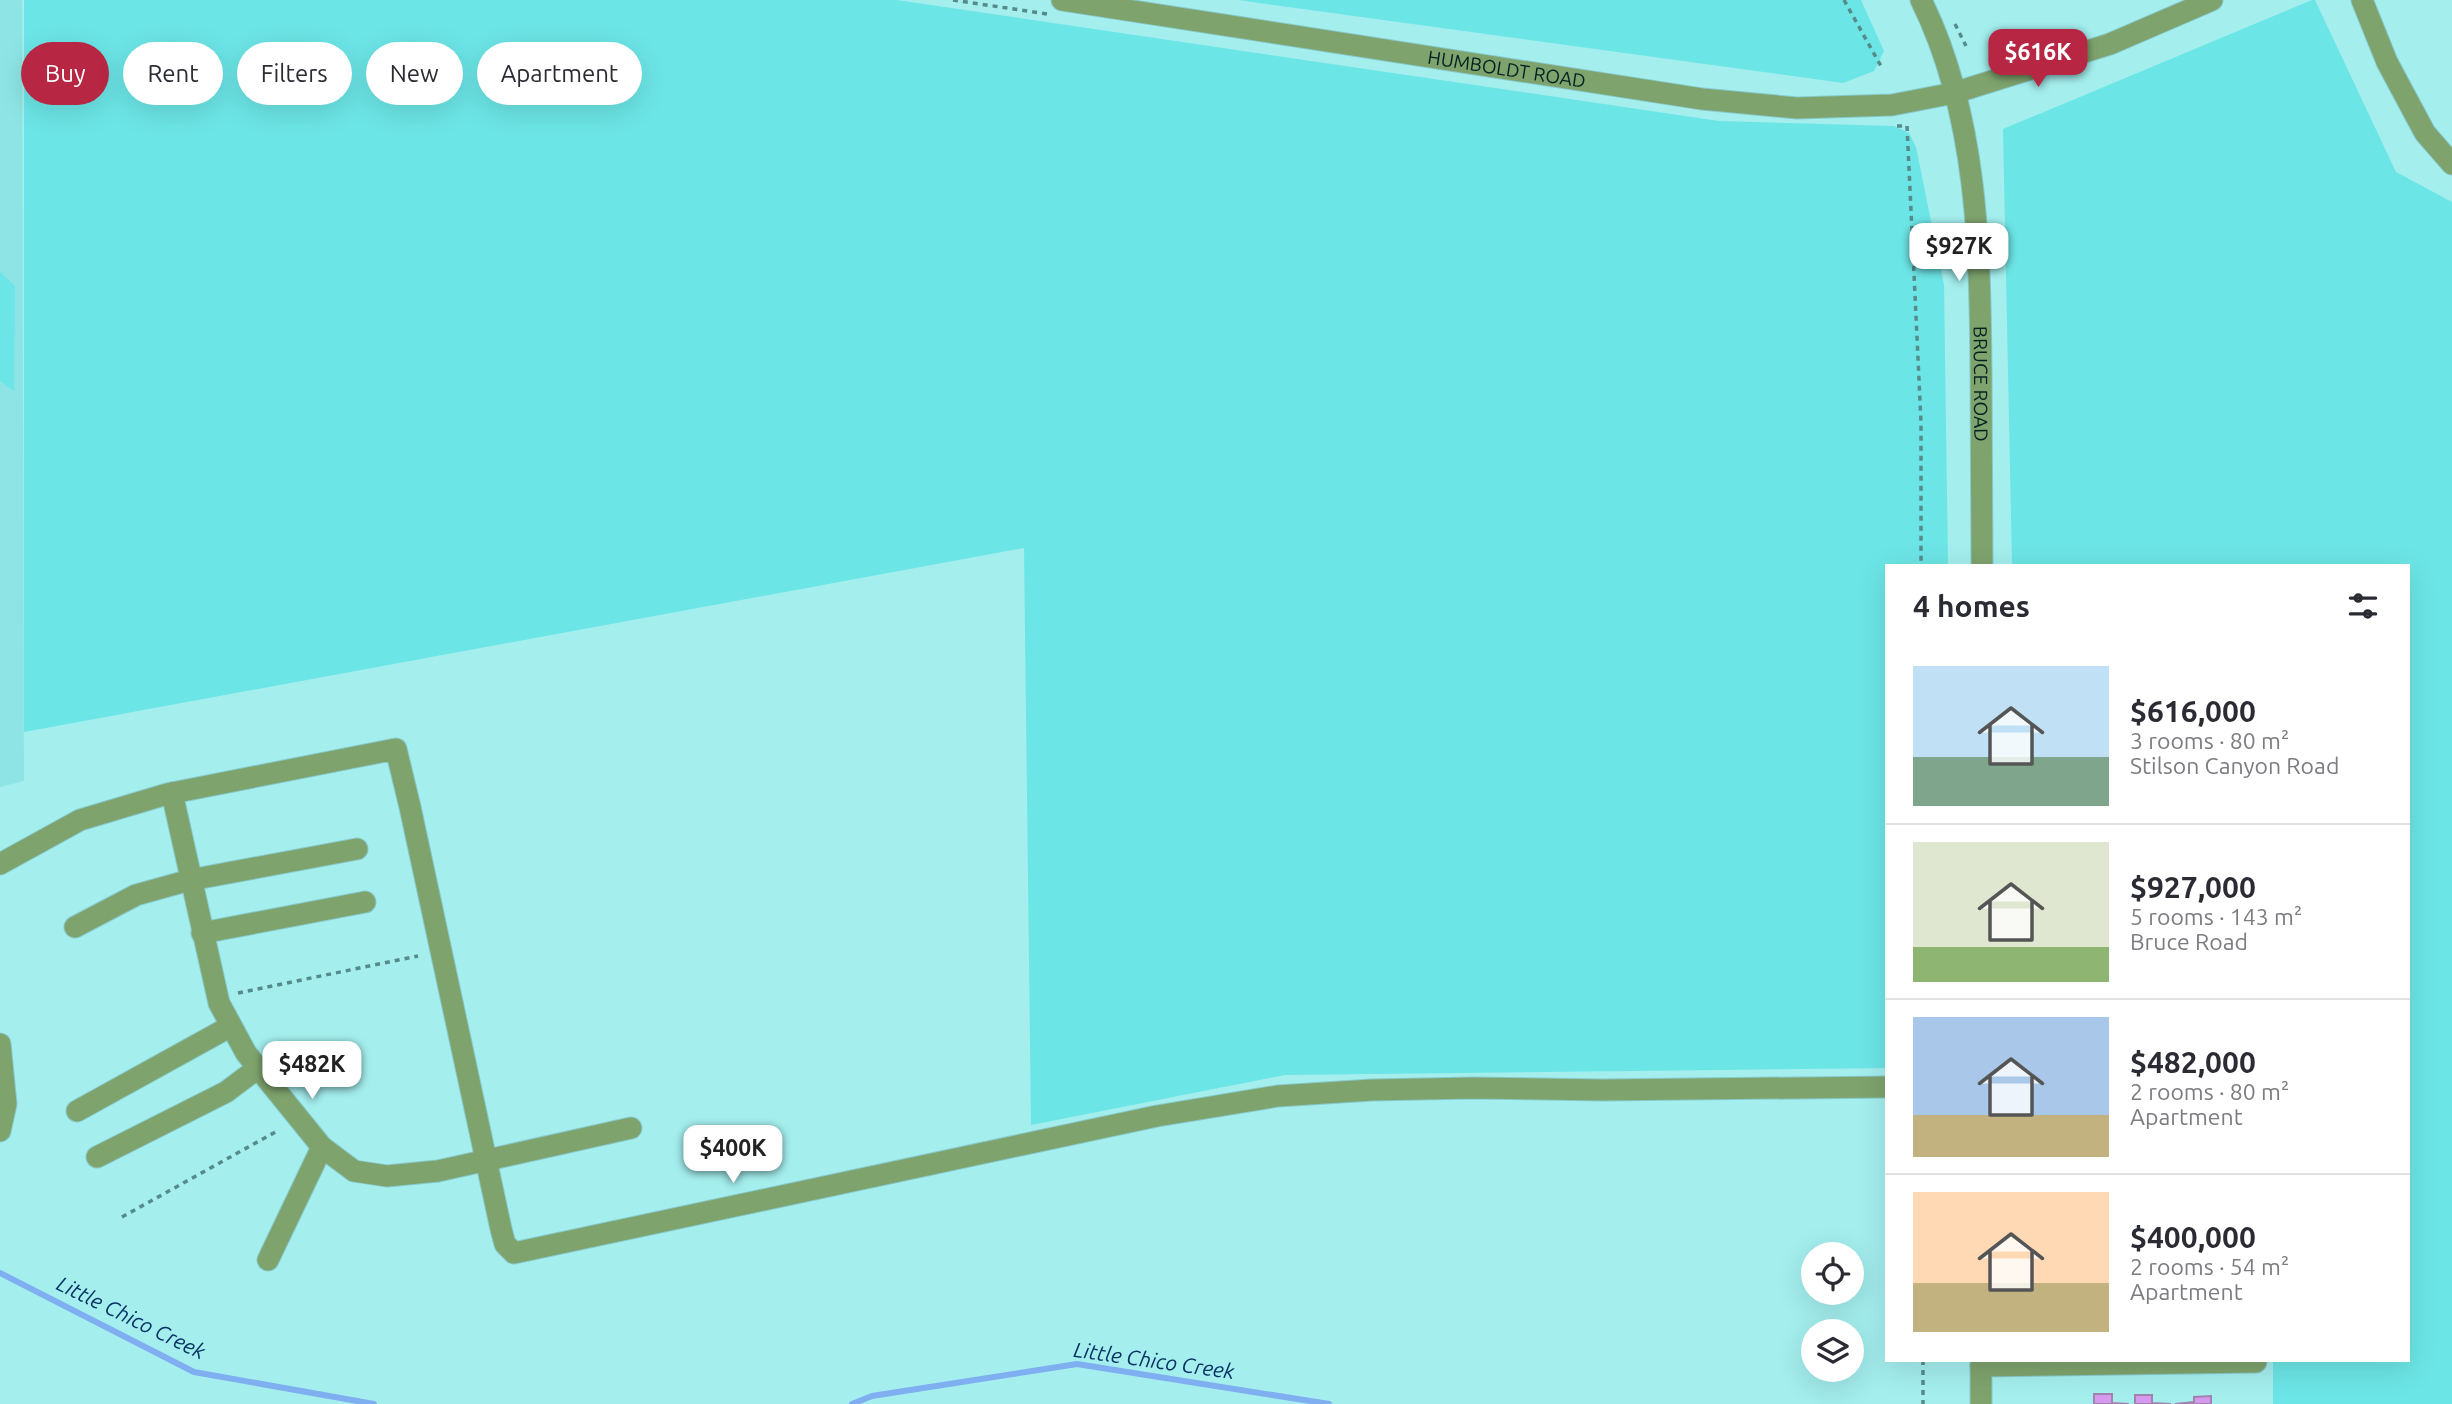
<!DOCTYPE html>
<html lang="en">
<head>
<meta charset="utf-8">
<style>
  :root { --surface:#fff; --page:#f7f7f7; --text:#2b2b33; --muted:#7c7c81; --line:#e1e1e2; --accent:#b72642 }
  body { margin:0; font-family:Ubuntu,sans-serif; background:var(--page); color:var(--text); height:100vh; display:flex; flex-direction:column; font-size:26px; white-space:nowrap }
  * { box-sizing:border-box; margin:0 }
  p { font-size:23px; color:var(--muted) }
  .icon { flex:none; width:38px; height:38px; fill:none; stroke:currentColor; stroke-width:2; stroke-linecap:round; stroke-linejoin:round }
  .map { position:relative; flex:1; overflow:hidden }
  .side { position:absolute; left:1885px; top:564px; width:525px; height:798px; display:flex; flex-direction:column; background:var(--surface); border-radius:0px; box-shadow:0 7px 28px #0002 }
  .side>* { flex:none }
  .hud { position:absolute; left:21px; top:42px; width:665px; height:63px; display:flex; gap:14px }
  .tools { position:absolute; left:1801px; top:1242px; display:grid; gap:14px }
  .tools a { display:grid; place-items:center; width:63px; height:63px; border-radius:50%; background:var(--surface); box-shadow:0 7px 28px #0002; font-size:35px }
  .price { position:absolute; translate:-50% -60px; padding:0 16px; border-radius:14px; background:#fff; color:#222; font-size:23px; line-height:46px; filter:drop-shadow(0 2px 4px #0008) }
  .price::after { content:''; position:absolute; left:50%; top:42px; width:21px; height:16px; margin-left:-10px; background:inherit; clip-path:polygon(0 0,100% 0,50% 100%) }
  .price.current { background:var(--accent); color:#fff }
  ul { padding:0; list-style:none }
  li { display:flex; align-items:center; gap:21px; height:175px; padding:0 28px }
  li+li { border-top:2px solid var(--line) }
  li span { display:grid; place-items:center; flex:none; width:196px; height:140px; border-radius:0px; color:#555 }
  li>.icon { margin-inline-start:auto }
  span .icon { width:84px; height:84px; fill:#fffc; stroke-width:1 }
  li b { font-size:30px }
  h2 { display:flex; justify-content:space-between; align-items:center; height:84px; padding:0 28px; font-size:30px }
  .pill { padding:0 24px; border-radius:32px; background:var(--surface); box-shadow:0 7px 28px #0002; font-size:24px; line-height:63px }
  .pill.current { background:var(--accent); color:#fff }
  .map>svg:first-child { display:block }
  .built { fill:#8ee4e4 }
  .green { fill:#6ce5e6 }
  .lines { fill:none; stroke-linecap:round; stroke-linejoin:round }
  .stream { stroke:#7faff0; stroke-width:6 }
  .building { fill:#d699ee; stroke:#a282ae; stroke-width:2 }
  .minor-casing { stroke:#87c9c9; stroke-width:23 }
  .path { stroke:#558b8b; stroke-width:3.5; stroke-dasharray:5 5; stroke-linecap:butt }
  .minor { stroke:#7ea36d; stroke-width:21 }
  .labels { text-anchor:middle; stroke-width:5; stroke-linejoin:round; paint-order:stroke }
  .street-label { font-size:19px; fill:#022222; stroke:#a4eeee }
  .water-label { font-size:21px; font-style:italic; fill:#093264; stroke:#a4eeee }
</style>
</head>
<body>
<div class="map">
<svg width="2452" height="1404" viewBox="0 0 2452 1404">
  <rect width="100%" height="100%" fill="#a4eeee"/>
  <!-- built -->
  <path class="built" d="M0 0H22L24 781 0 787Z"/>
  <!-- green -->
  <path class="green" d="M24 0H897L1719 121 1894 126 1909 133 1916 147 1944 285 1948 565H1886V1068L1285 1075 1031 1125 1024 548 24 732Z
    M1238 0H1861L1884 51 1874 71 1843 83Z
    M2312 0H2315L2396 172 2452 202V1404H2273V1360H2408V565H2012L2003 129Z
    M0 272 15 286 14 391 0 381Z"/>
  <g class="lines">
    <!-- stream -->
    <path class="stream" d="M0 1273 194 1372 374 1404
      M852 1404 872 1396 1077 1364 1329 1404"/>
  </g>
  <!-- building -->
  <path class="building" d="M2094 1394H2112V1403L2129 1404H2094Z
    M2135 1395H2152V1403L2171 1404H2135Z
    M2211 1396V1404H2175L2194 1402V1397Z"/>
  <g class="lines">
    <!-- minor casing -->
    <g class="minor-casing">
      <g id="minor">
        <path id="s1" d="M1062 0 1702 99 1797 108 1892 105 1954 93 2110 44 2212 0"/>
        <path id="s2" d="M1921 0C1978 115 1980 249 1981 374 1981 438 1982 502 1982 565"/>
        <path d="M2362 0 2387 62 2425 133 2452 164"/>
        <path d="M172 793 219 1003 246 1053 258 1068 322 1147 354 1171 387 1176 438 1171 631 1128"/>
        <path d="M0 864 80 820 167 794 396 749 410 807 501 1229 505 1244 514 1253 1157 1116 1278 1096 1372 1090 1473 1088 1602 1090 1886 1087"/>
        <path d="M75 927 136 895 190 880 357 849"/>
        <path d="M202 933 365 902"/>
        <path d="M0 1044 6 1104 0 1131"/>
        <path d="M77 1111 231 1026"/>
        <path d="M97 1157 226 1092 258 1068"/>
        <path d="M268 1260 322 1147"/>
        <path d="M1981 1360V1404"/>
        <path d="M1981 1366 2256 1362"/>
      </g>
    </g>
    <!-- path -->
    <path class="path" d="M953 0 1047 14
      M1844 0 1882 68
      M1955 24 1966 46
      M1897 126H1907L1921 422V565
      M238 993 418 956
      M122 1217 279 1130
      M1923 1360V1404"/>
    <!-- minor -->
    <use href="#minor" class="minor"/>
  </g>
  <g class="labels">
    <!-- street labels -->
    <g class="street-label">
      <text dy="7" stroke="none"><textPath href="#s1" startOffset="450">HUMBOLDT ROAD</textPath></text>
      <text dy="7" stroke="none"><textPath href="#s2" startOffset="392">BRUCE ROAD</textPath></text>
    </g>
    <!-- water labels -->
    <g class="water-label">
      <text transform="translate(131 1318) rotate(26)" y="7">Little Chico Creek</text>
      <text transform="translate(1154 1361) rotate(8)" y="7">Little Chico Creek</text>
    </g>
  </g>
</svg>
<div class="tools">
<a><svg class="icon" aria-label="locate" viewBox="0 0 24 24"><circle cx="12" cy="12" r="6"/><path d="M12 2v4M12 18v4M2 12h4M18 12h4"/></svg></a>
<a><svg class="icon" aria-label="layers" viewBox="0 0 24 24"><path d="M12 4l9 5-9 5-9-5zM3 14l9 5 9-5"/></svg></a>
</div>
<b class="price current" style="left:2038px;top:89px">$616K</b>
<b class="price" style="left:1959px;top:283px">$927K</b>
<b class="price" style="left:312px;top:1101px">$482K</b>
<b class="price" style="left:733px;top:1185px">$400K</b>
<div class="hud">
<a class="pill current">Buy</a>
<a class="pill">Rent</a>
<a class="pill">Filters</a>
<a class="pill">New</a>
<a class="pill">Apartment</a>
</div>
<section class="side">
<h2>4 homes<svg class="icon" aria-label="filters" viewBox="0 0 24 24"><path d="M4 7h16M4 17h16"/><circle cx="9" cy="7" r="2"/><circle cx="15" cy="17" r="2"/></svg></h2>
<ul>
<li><span style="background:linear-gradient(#bfe0f5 65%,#7fa58c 0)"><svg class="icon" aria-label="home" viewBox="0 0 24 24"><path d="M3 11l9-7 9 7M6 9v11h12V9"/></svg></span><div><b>$616,000</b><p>3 rooms · 80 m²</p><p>Stilson Canyon Road</p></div></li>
<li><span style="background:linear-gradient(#dfe7d0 75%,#8fb573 0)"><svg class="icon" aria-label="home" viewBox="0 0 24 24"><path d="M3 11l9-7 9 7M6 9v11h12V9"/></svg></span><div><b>$927,000</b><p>5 rooms · 143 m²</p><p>Bruce Road</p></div></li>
<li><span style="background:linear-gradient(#a9c7e8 70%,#c2b280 0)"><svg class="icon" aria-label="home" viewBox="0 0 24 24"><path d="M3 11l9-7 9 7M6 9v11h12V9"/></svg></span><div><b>$482,000</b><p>2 rooms · 80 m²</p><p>Apartment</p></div></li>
<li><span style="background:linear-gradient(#ffd9b3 65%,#c2b280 0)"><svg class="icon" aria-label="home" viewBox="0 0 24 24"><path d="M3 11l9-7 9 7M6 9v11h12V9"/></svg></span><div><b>$400,000</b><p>2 rooms · 54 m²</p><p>Apartment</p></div></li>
</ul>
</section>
</div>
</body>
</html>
